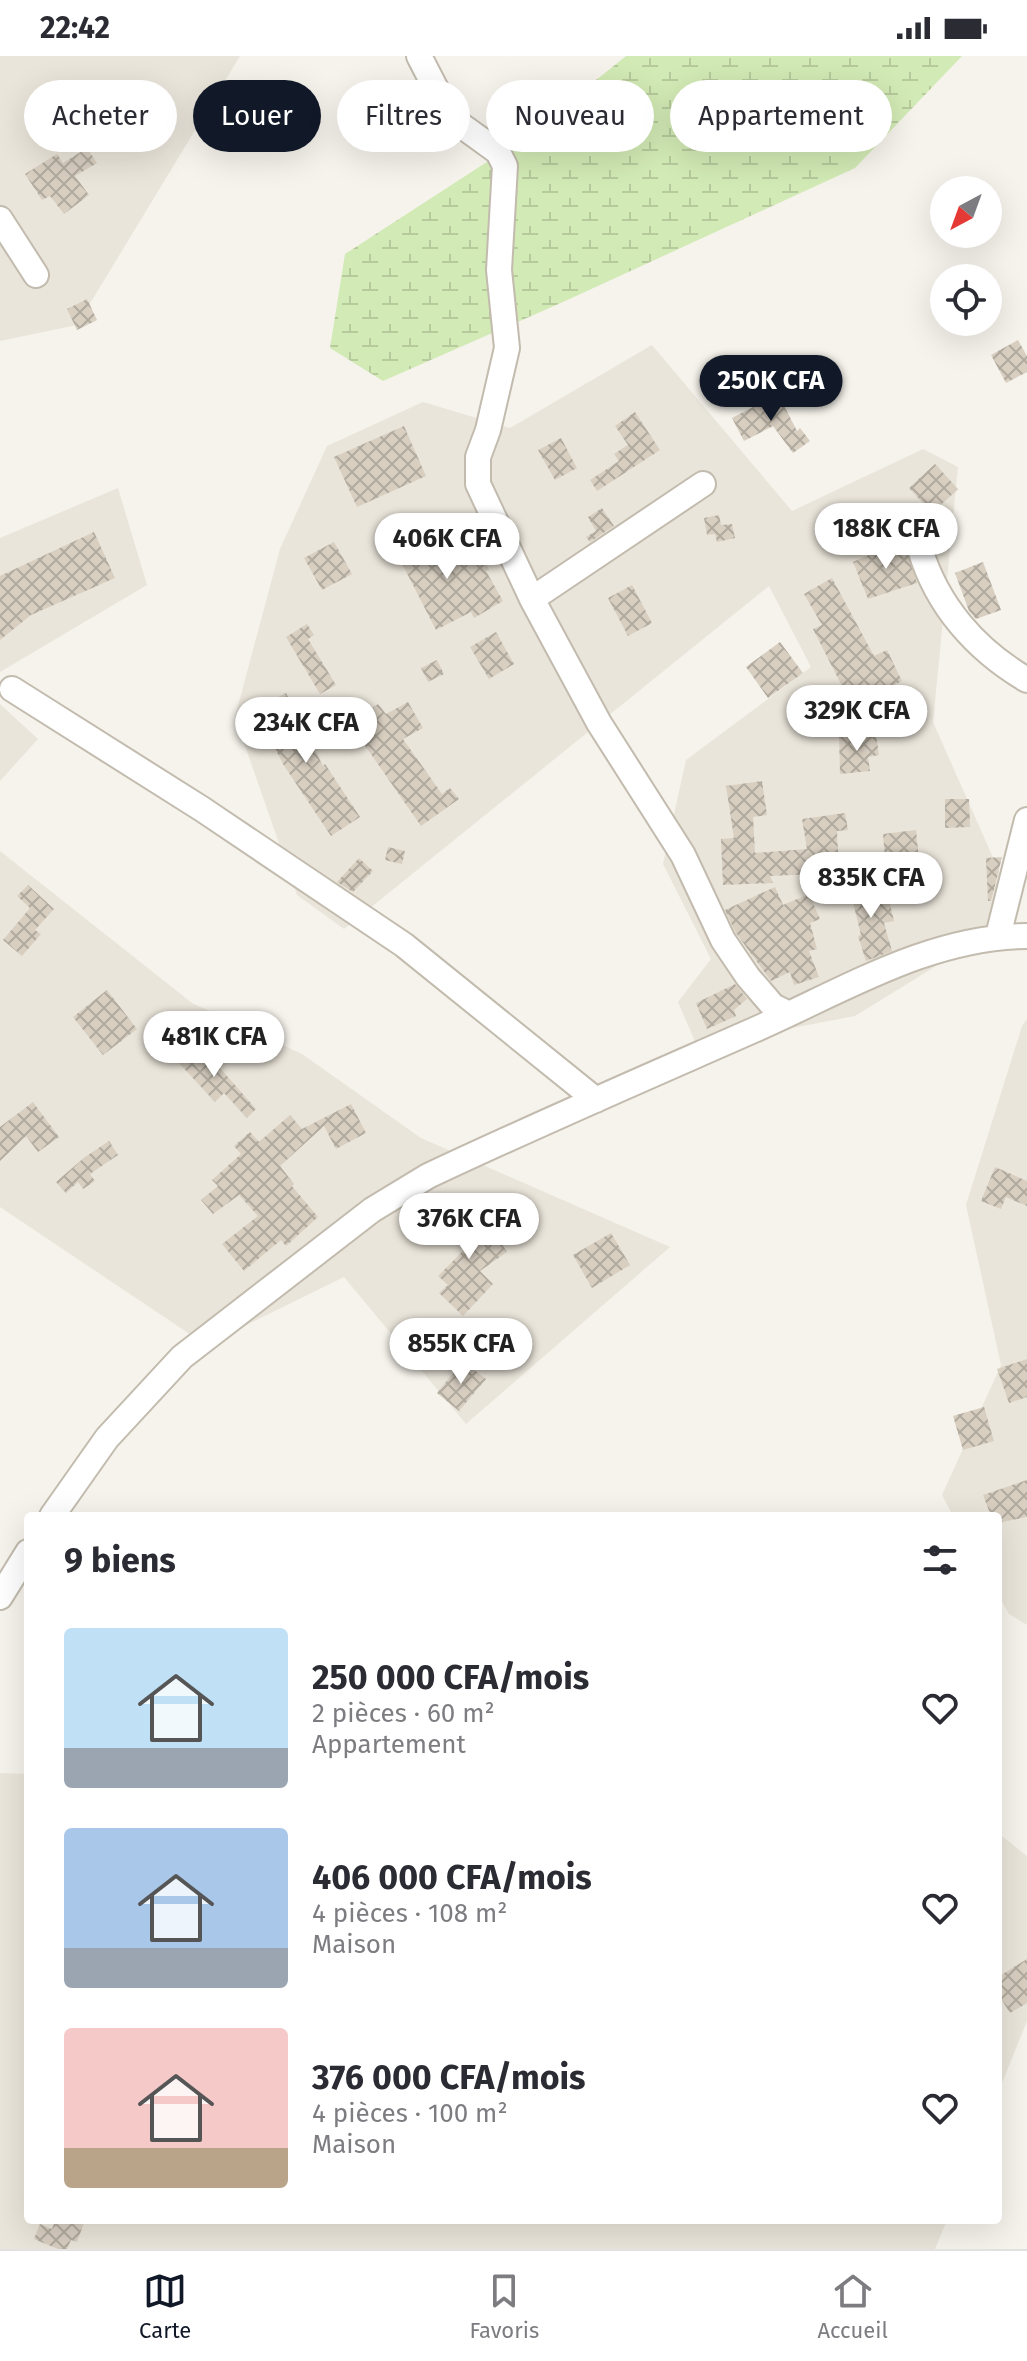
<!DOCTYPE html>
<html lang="fr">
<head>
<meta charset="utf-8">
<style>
  :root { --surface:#fff; --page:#f7f7f7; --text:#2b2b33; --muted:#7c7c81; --line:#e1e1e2; --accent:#111827 }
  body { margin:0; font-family:"Fira Sans",sans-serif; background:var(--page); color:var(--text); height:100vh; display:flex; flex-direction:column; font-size:30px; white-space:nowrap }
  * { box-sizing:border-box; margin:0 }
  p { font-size:26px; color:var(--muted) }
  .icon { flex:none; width:44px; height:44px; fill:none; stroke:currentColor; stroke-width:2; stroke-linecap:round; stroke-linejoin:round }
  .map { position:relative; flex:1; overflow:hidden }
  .drawer { position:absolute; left:24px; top:1456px; width:978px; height:712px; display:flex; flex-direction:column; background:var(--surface); border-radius:8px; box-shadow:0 8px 32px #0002 }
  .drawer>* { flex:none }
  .hud { position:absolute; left:24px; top:24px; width:980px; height:72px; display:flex; gap:16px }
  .needle { width:52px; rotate:221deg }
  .fabs { position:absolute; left:930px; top:120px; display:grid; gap:16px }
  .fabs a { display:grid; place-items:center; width:72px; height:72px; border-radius:50%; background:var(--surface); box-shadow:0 8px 32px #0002; font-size:40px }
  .price { position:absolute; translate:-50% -68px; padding:0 18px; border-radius:28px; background:#fff; color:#222; font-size:26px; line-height:52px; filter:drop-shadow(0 2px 4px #0008) }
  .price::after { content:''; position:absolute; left:50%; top:48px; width:24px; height:18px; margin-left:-12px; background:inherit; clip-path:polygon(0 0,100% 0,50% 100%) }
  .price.on { background:var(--accent); color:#fff }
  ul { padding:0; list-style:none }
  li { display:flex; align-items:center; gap:24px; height:200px; padding:0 40px }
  li span { display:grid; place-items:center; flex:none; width:224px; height:160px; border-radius:8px; color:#555 }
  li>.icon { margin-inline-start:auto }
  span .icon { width:96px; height:96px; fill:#fffc; stroke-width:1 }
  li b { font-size:34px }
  h2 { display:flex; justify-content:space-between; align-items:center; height:96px; padding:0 40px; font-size:34px }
  .chip { padding:0 28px; border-radius:36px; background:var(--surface); box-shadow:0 8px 32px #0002; font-size:28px; line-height:72px }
  .chip.on { background:var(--accent); color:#fff }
  .status { display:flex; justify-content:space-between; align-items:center; height:56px; padding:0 40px; background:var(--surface); direction:ltr }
  .status svg { height:22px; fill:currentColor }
  .dock { display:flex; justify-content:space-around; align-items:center; height:112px; border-top:2px solid var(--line); background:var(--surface); font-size:22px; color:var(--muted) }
  .dock a { display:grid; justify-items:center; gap:4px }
  .dock .on { color:var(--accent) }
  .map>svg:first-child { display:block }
  .residential { fill:#eae5da }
  .wetland { fill:url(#wetland-marsh) }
  .building { fill:url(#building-cross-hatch) }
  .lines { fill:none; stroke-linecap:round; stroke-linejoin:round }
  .minor-casing { stroke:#c2bbae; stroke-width:28 }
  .minor { stroke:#fff; stroke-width:24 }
</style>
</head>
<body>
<div class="status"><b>22:42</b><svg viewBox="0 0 49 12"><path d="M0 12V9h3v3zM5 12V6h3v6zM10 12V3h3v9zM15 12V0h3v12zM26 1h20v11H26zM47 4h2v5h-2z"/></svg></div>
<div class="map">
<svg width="1027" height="2193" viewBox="0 0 1027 2193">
  <defs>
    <pattern id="wetland-marsh" width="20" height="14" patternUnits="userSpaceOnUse" patternTransform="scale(2)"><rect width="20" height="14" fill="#d2eab5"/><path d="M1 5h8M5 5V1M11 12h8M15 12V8" fill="none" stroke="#b6ca9c"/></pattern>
    <pattern id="building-cross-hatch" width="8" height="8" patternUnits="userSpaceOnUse" patternTransform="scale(2)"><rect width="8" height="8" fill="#d8cfc1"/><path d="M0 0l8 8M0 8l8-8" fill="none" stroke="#b1aa9e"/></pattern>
  </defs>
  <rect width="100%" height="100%" fill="#f6f3ec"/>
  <!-- residential -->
  <path class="residential" d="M0 0H240L77 269 0 285Z
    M652 289 792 455 923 393 958 411 933 666 1003 824 993 875 855 960 697 990 678 946 711 903 663 808 686 704 811 611 769 530 344 873 297 839 235 661 280 493 327 390 423 346 510 372Z
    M118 432 147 529 0 616V482Z
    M0 648 38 683 0 725Z
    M0 795 192 947 302 998 421 1082 670 1191 466 1368 344 1221 206 1289 0 1151Z
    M1027 963V1569L1009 1558 998 1539V1460H953L942 1439 1001 1309 966 1149 1022 970Z
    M0 1717 28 1718V2164H947L935 2193H0Z
    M998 1777 1027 1800V1965L998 2037Z"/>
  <!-- wetland -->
  <path class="wetland" d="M626 0H962L855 112 563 246 383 325 330 292 345 198 524 82Z"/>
  <!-- building -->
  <path class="building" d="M87 92 97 107 75 120 89 139 64 158 50 140 42 144 25 118 57 98 63 107Z
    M87 243 97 264 77 274 67 253Z
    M1018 284 1027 300V316L1006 327 991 299Z
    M778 338 797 375 800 372 810 385 793 397 773 370 744 385 732 362Z
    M635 356 660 394 597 435 590 424 619 405 614 398 628 389 615 370Z
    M404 370 426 420 357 451 334 401Z
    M561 382 577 412 555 424 538 394Z
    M935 408 958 433 932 457 909 432Z
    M602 452 614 470 590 486 586 481 596 475 588 461Z
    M719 459 721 469 732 468 735 482 717 486 715 478 707 479 704 462Z
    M433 473 451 509 482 496 489 514 486 515 503 545 474 562 471 556 436 574 394 492Z
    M94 476 115 522 31 559 0 584V520Z
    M903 484 917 527 868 543 853 506Z
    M334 486 352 518 322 534 304 502Z
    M983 506 1001 554 976 563 969 555 955 517Z
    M832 522 874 600 887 594 902 625 871 640 865 628 846 638 813 573 822 569 804 538Z
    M632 529 652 567 628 580 608 542Z
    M307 568 314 579 308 583 336 629 320 638 286 581Z
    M496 576 514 608 489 623 470 591Z
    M780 586 803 617 768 642 746 611Z
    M437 604 444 618 428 626 421 612Z
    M286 637 323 710 325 708 360 761 331 780 283 708 255 653Z
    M408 646 423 672 403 683 442 738 450 732 459 743 421 770 350 668 378 648 386 658Z
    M839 679H876L879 699 868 701 870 715 840 718Z
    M762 725 767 759 753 761 755 797 807 793 802 763 845 757 848 774 837 775 839 817 770 820 773 827 723 829 721 783 734 782 726 730Z
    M945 743H969L970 771 945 772Z
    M916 774 920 813 886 816 883 778Z
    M388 791 405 795 402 808 385 804Z
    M1002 801 991 845H988L986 802Z
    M359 802 373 815 353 836 337 826Z
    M871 825 872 847 889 844 894 865 884 867 892 895 866 905 858 880 861 879 848 826Z
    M28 829 54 853 35 874 41 878 22 900 3 884 30 852 17 840Z
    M775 831 783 849 809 838 820 863 810 867 817 893 809 895 819 921 794 929 790 916 771 925 736 877 725 854Z
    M735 928 747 943 734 954 736 960 707 973 696 947Z
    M107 934 137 973 103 999 73 961Z
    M198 987 256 1053 247 1062 224 1037 215 1046 178 1006Z
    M33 1046 59 1081 38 1096 26 1080 0 1105V1071Z
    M351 1048 366 1077 336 1093 324 1070 280 1110 294 1128 292 1130 318 1161 286 1190 281 1184 244 1215 222 1188 258 1160 239 1139 213 1158 201 1144 218 1130 212 1124 241 1098 234 1090 250 1076 259 1086 290 1059 302 1073Z
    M109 1085 118 1099 90 1118 95 1125 83 1133 78 1126 66 1137 56 1126 85 1101Z
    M995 1111 1027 1125V1150L1006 1141 1001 1153 981 1145Z
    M460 1147 482 1175 490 1170 507 1196 480 1215 493 1228 463 1260 439 1237 448 1229 438 1220 465 1193 441 1163Z
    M611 1177 630 1209 592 1232 573 1199Z
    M1027 1303V1341L1009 1347 997 1313Z
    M463 1305 486 1323 459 1355 437 1337Z
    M984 1351 994 1385 963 1394 953 1360Z
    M1027 1424V1461L998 1467V1460H991L983 1439Z
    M1027 1903V1947L1010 1957 998 1938V1921Z
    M55 2164H85L77 2186 71 2184 67 2193H58L34 2183 40 2168 52 2173Z"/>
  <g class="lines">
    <!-- minor casing -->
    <g class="minor-casing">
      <path id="minor" d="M419 0 451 62 498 96 505 110 499 214 507 292 488 374 478 401V428L532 543 599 667 683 799 723 884 748 921 773 950 789 958
        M0 163 36 219
        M920 493C937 550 976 594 1027 624
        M532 543 703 428
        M12 633 202 753 404 889 596 1044
        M998 880 1027 764
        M52 1460 107 1382 182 1301 372 1154 428 1120C536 1069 645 1022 754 974 843 935 928 881 1027 880
        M0 1541 28 1496"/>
    </g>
    <!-- minor -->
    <use href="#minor" class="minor"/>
  </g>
</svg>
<div class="fabs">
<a><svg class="needle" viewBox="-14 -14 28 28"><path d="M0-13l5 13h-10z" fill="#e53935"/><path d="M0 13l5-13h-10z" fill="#7c7c81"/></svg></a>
<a><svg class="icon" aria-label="locate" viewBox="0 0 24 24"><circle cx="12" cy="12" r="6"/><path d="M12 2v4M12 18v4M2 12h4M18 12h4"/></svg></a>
</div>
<b class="price on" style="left:771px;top:367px">250K CFA</b>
<b class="price" style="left:886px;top:515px">188K CFA</b>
<b class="price" style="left:447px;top:525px">406K CFA</b>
<b class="price" style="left:857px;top:697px">329K CFA</b>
<b class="price" style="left:306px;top:709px">234K CFA</b>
<b class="price" style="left:871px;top:864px">835K CFA</b>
<b class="price" style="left:214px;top:1023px">481K CFA</b>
<b class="price" style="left:469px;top:1205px">376K CFA</b>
<b class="price" style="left:461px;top:1330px">855K CFA</b>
<div class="hud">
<a class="chip">Acheter</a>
<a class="chip on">Louer</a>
<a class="chip">Filtres</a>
<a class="chip">Nouveau</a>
<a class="chip">Appartement</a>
</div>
<section class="drawer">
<h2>9 biens<svg class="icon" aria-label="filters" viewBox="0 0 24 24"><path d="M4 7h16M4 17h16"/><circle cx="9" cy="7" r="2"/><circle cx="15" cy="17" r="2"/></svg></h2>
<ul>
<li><span style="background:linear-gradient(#bfe0f5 75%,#9aa5b1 0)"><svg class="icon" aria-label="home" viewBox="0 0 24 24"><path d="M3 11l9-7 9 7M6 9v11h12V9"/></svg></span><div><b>250 000 CFA/mois</b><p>2 pièces · 60 m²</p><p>Appartement</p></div><svg class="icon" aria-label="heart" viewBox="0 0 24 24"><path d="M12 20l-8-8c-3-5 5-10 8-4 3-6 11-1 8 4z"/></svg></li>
<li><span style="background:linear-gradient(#a9c7e8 75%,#9aa5b1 0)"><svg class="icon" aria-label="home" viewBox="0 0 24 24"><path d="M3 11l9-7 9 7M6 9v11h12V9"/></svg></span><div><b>406 000 CFA/mois</b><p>4 pièces · 108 m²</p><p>Maison</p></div><svg class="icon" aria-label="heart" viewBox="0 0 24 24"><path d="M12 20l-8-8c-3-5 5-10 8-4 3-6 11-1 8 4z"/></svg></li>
<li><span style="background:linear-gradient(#f6c9c9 75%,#b9a48a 0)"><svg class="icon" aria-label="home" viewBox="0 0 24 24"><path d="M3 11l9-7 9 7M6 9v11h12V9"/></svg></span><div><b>376 000 CFA/mois</b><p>4 pièces · 100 m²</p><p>Maison</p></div><svg class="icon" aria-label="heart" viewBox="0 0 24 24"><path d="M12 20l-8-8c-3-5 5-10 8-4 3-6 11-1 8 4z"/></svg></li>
</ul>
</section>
</div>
<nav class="dock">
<a class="on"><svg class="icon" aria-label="map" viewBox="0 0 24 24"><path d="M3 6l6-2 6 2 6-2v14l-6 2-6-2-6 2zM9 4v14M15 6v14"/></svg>Carte</a>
<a><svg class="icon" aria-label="saved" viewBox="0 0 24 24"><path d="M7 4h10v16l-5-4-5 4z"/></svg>Favoris</a>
<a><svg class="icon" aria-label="home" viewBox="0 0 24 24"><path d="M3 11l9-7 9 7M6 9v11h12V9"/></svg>Accueil</a>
</nav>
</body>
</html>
